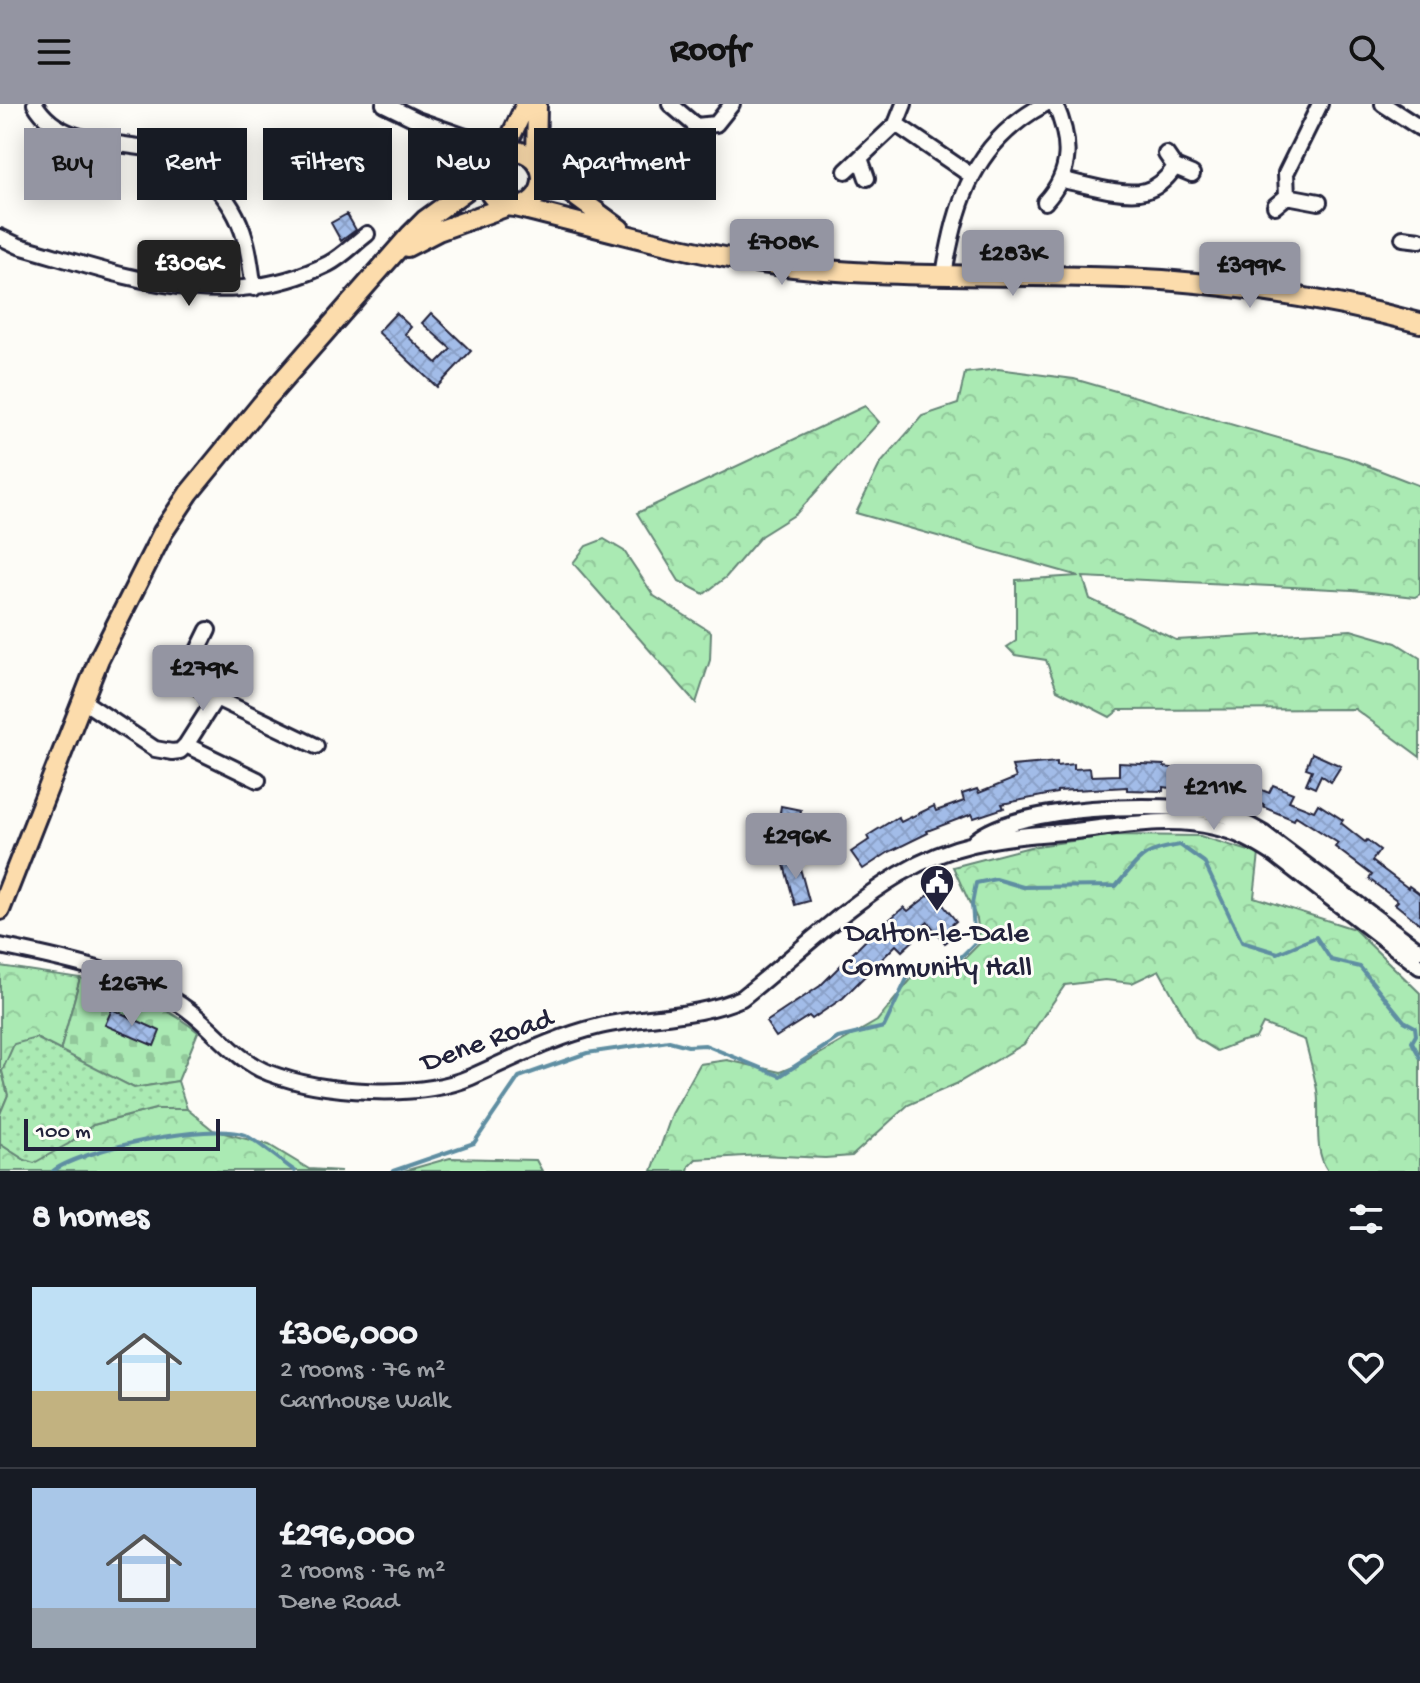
<!DOCTYPE html>
<html lang="en">
<head>
<meta charset="utf-8">
<style>
  :root { --surface:#171b24; --page:#20242c; --text:#f1f3f6; --muted:#9ea1a6; --line:#363941; --accent:#9495a2 }
  body { margin:0; font-family:"Gochi Hand",sans-serif; background:var(--page); color:var(--text); height:100vh; display:flex; flex-direction:column; font-size:30px; white-space:nowrap }
  * { box-sizing:border-box; margin:0 }
  p { font-size:26px; color:var(--muted) }
  .icon { flex:none; width:44px; height:44px; fill:none; stroke:currentColor; stroke-width:2; stroke-linecap:round; stroke-linejoin:round }
  .map { position:relative; height:1067px; overflow:hidden }
  .side { display:flex; flex-direction:column; background:var(--surface); flex:1 }
  .side>* { flex:none }
  .guide { position:absolute; left:24px; top:24px; width:800px; height:72px; display:flex; gap:16px }
  .scale { position:absolute; left:24px; bottom:20px; width:196px; box-sizing:border-box; padding-left:8px; border:4px solid #22223b; border-top:0; font-size:22px; line-height:28px; white-space:nowrap; color:#22223b; -webkit-text-stroke:6px #fdfcf7; paint-order:stroke }
  .price { position:absolute; translate:-50% -68px; padding:0 18px; border-radius:8px; background:var(--accent); color:#111; font-size:26px; line-height:52px; filter:drop-shadow(0 2px 4px #0008) }
  .price::after { content:''; position:absolute; left:50%; top:48px; width:24px; height:18px; margin-left:-12px; background:inherit; clip-path:polygon(0 0,100% 0,50% 100%) }
  .price.current { background:#222; color:#fff }
  ul { padding:0; list-style:none }
  li { display:flex; align-items:center; gap:24px; height:200px; padding:0 32px }
  li+li { border-top:2px solid var(--line) }
  li span { display:grid; place-items:center; flex:none; width:224px; height:160px; border-radius:0px; color:#555 }
  li>.icon { margin-inline-start:auto }
  span .icon { width:96px; height:96px; fill:#fffc; stroke-width:1 }
  li b { font-size:34px }
  h2 { display:flex; justify-content:space-between; align-items:center; height:96px; padding:0 32px; font-size:34px }
  .tag { padding:0 28px; border-radius:0px; background:var(--surface); box-shadow:0 4px 20px #0003; font-size:28px; line-height:72px }
  .tag.current { background:var(--accent); color:#111 }
  header { display:flex; justify-content:space-between; align-items:center; height:104px; padding:0 32px; background:var(--accent); color:#111; font-size:36px; font-weight:800 }
  .map>svg:first-child { display:block }
  .forest { fill:url(#forest-crowns); stroke:#668677; stroke-width:2 }
  .cemetery { fill:url(#cemetery-stones); stroke:#668677; stroke-width:2 }
  .park { fill:url(#park-dots); stroke:#668677; stroke-width:2 }
  .lines { fill:none; stroke-linecap:round; stroke-linejoin:round }
  .stream { stroke:#5f8ea2; stroke-width:4 }
  .building { fill:url(#building-cross-hatch); stroke:#22223b; stroke-width:2 }
  .minor-casing { stroke:#22223b; stroke-width:20 }
  .major-casing { stroke:#22223b; stroke-width:24 }
  .minor { stroke:#fdfcf7; stroke-width:14 }
  .major { stroke:#fcdcac; stroke-width:18 }
  .labels { text-anchor:middle; stroke-width:6; stroke-linejoin:round; paint-order:stroke }
  .poi-label { font-size:30px; fill:#22223b; stroke:#fdfcf7 }
  .street-label { font-size:30px; fill:#22223b; stroke:#fdfcf7 }
</style>
</head>
<body>
<header><svg class="icon" aria-label="menu" viewBox="0 0 24 24"><path d="M4 6h16M4 12h16M4 18h16"/></svg>Roofr<svg class="icon" aria-label="search" viewBox="0 0 24 24"><circle cx="10" cy="10" r="6"/><path d="M15 15l6 6"/></svg></header>
<div class="map">
<svg width="1420" height="1067" viewBox="0 0 1420 1067">
  <defs>
    <pattern id="forest-crowns" width="20" height="18" patternUnits="userSpaceOnUse" patternTransform="scale(2)"><rect width="20" height="18" fill="#aaeab3"/><path d="M2 6a3 3 0 1 1 6 0M12 15a3 3 0 1 1 6 0" fill="none" stroke="#92c89b"/></pattern>
    <pattern id="cemetery-stones" width="16" height="16" patternUnits="userSpaceOnUse" patternTransform="scale(2)"><rect width="16" height="16" fill="#aaeab3"/><path d="M2 7V4a2 2 0 0 1 4 0v3zM10 15v-3a2 2 0 0 1 4 0v3z" fill="#92c89b"/></pattern>
    <pattern id="park-dots" width="8" height="8" patternUnits="userSpaceOnUse" patternTransform="scale(2)"><rect width="8" height="8" fill="#aaeab3"/><path d="M2 2h.1M6 6h.1" fill="none" stroke="#92c89b" stroke-width="1.8" stroke-linecap="round"/></pattern>
    <pattern id="building-cross-hatch" width="8" height="8" patternUnits="userSpaceOnUse" patternTransform="scale(2)"><rect width="8" height="8" fill="#a2bce8"/><path d="M0 0l8 8M0 8l8-8" fill="none" stroke="#8ba1c8"/></pattern>
  </defs>
  <rect width="100%" height="100%" fill="#fdfcf7"/>
  <filter id="ink" filterUnits="userSpaceOnUse"><feTurbulence type="fractalNoise" baseFrequency=".0125" numOctaves="2"/><feDisplacementMap in="SourceGraphic" scale="16" xChannelSelector="R" yChannelSelector="G"/><feConvolveMatrix kernelMatrix="1 2 1 2 8 2 1 2 1" color-interpolation-filters="sRGB"/></filter>
  <g filter="url(#ink)">
    <!-- forest -->
    <path class="forest" d="M998 265 1074 275 1348 354 1420 382V490L1415 493 1353 486 1083 473 1090 495 1176 536 1351 526 1396 539 1420 554V653L1355 605 1119 606 1110 613 1057 586 1046 556 1015 551 1007 543 1016 537V476L1079 472 856 409 880 360 922 312 958 300 965 269Z
      M865 302 879 318 796 410 761 432 726 473 704 490 679 477 637 409Z
      M604 435 624 447 654 492 711 528 710 556 696 599 573 459 586 442Z
      M1114 731 1200 732 1259 750 1254 793 1354 825 1420 889V1067H1328C1312 1045 1321 1011 1317 986 1314 969 1309 953 1305 936L1263 920 1256 934 1239 938 1217 947 1196 934 1159 866 1132 879 1105 876 1065 881 1024 940 956 980 908 1001 852 1052 825 1054 761 1051 696 1055 689 1062 688 1067H652L672 1010 700 960 727 956 780 968 809 956 877 917 917 868 964 855 980 839 977 815 953 763 1030 743Z
      M0 862 80 874 60 948 36 934 2 967 8 991 0 1010Z
      M155 1005H187L213 1026 269 1041 309 1065 341 1067H0V1040L25 1056 68 1040 93 1021Z
      M450 1054 536 1056 542 1067H404Z"/>
    <!-- cemetery -->
    <path class="cemetery" d="M80 874C121 884 165 901 198 928L178 977 134 984 60 948Z"/>
    <!-- park -->
    <path class="park" d="M36 934 134 984 178 977 187 1005H155L93 1021 68 1040 34 1059 25 1056 0 1040V1010L8 991 2 967 14 940Z"/>
    <g class="lines">
      <!-- stream -->
      <path class="stream" d="M53 1067C82 1045 210 1018 245 1031 255 1035 283 1059 295 1067
        M393 1067 474 1039 519 973 587 949 669 937 688 942 705 941 780 972 838 934 884 923 912 864 961 853 975 839 972 800 976 779 996 775 1023 783 1116 782C1141 753 1141 747 1180 741L1204 758 1242 838 1278 849 1316 833 1331 856 1360 863 1404 917 1415 923 1416 931 1412 938 1420 953"/>
    </g>
    <!-- building -->
    <path class="building" d="M201 27 221 37 213 53 193 42Z
      M347 110 356 126 341 137 331 119Z
      M396 209 411 223 405 230 437 259 451 245 422 219 431 209 471 247 437 283 378 228Z
      M1312 649 1341 662 1331 678 1321 671 1315 684 1306 680 1312 666 1306 664Z
      M1057 658V662L1074 660V665L1090 664 1091 672 1119 671V659L1164 661V663L1186 666V669L1255 683 1269 689 1273 681 1293 689 1289 697 1314 707 1318 700 1343 716 1341 719 1365 738 1367 736 1380 746 1372 757 1408 784 1409 782 1420 790V820L1395 800 1398 797 1369 775 1372 771 1335 743 1338 739 1296 712 1294 716 1263 703 1264 701 1214 690 1163 683V687L1127 686V683L1057 687V689L1002 700 1004 704 974 714 972 710 927 727 928 729 889 748 863 765 851 748 869 736 867 732 898 713 901 718 934 702 936 707 964 697 962 690 977 685 979 689 1016 674 1012 662Z
      M781 702 801 706 797 729 777 726Z
      M797 753 809 797 795 801 783 757Z
      M933 788 956 817 949 823 955 831 945 839 928 818 910 834 913 837 902 847 896 841 843 894 812 915 809 912 776 933 766 918 820 882 867 835 904 803 908 807Z
      M112 905 160 927 154 942 105 921Z"/>
    <g class="lines">
      <!-- minor casing -->
      <g class="minor-casing">
        <path id="minor" d="M35 0C59 41 112 37 152 45 196 54 233 92 245 135 250 150 251 168 254 184
          M384 0 417 16 477 37 497 53
          M670 0 696 22 716 20 732 0
          M1383 0 1420 24
          M896 20 972 72
          M1166 50 1175 63 1192 70
          M860 54 867 74
          M846 67 896 20 904 0
          M1063 76C1084 80 1124 93 1145 87 1157 84 1168 73 1175 63
          M1287 92 1319 98
          M1045 98C1073 67 1071 37 1055 0
          M1275 102 1287 92 1286 69 1320 0
          M0 133 19 142C123 171 223 212 328 160 342 153 355 139 367 130
          M1403 134 1420 136
          M944 171C956 97 974 38 1045 0
          M208 526 184 575 216 594 316 642
          M83 597 155 645 172 648 180 647 186 641 216 594
          M186 641 258 676
          M975 737C1017 701 1164 697 1217 709 1233 713 1248 720 1263 729L1420 847
          M0 842C58 854 140 870 188 906 216 926 235 956 269 969 322 989 418 996 471 973 514 954 554 933 600 922 647 911 697 914 742 894 794 853 843 804 900 770 922 757 947 746 973 740 1006 732 1041 730 1075 727 1120 722 1170 712 1214 723 1237 728 1255 738 1275 751L1420 863"/>
      </g>
      <!-- major casing -->
      <g class="major-casing">
        <path id="major" d="M486 75a28 28 0 1 1 56 0a28 28 0 1 1-56 0Z
          M503 49 526 0
          M536 58 537 0
          M541 67 620 125
          M515 103C600 123 683 149 769 160 900 178 1032 167 1163 176 1250 183 1336 197 1420 219
          M407 143 438 127 508 102
          M0 806 99 555 163 428 189 389 261 301 411 130 425 116 486 72"/>
      </g>
      <!-- minor -->
      <use href="#minor" class="minor"/>
      <!-- major -->
      <use href="#major" class="major"/>
    </g>
  </g>
  <!-- icons -->
  <defs>
    <g id="civic-pin" transform="scale(1.8)"><path d="M0 17L-7.5 6A9.5 9.5 0 1 1 7.5 6Z" fill="#22223b" stroke="#fdfcf7"/><path d="M-.6-6.5H3V-4.5H.6V-3L4-1V1h2V6H-6V1h2V-1L-.6-3ZM-1.2 2.5V6h2.4V2.5Z" fill="#fff"/></g>
  </defs>
  <g fill-rule="evenodd">
    <use href="#civic-pin" x="937" y="778"/>
  </g>
  <g class="labels">
    <!-- poi labels -->
    <g class="poi-label">
      <text x="937" y="837">Dalton-le-Dale<tspan x="937" dy="34">Community Hall</tspan></text>
    </g>
    <!-- street labels -->
    <g class="street-label">
      <text transform="translate(486 934) rotate(-20)" y="10">Dene Road</text>
    </g>
  </g>
</svg>
<div class="scale">100 m</div>
<b class="price" style="left:782px;top:183px">£708K</b>
<b class="price" style="left:1013px;top:194px">£283K</b>
<b class="price current" style="left:189px;top:204px">£306K</b>
<b class="price" style="left:1250px;top:206px">£399K</b>
<b class="price" style="left:203px;top:609px">£279K</b>
<b class="price" style="left:1214px;top:728px">£211K</b>
<b class="price" style="left:796px;top:777px">£296K</b>
<b class="price" style="left:132px;top:924px">£267K</b>
<div class="guide">
<a class="tag current">Buy</a>
<a class="tag">Rent</a>
<a class="tag">Filters</a>
<a class="tag">New</a>
<a class="tag">Apartment</a>
</div>
</div>
<section class="side">
<h2>8 homes<svg class="icon" aria-label="filters" viewBox="0 0 24 24"><path d="M4 7h16M4 17h16"/><circle cx="9" cy="7" r="2"/><circle cx="15" cy="17" r="2"/></svg></h2>
<ul>
<li><span style="background:linear-gradient(#bfe0f5 65%,#c2b280 0)"><svg class="icon" aria-label="home" viewBox="0 0 24 24"><path d="M3 11l9-7 9 7M6 9v11h12V9"/></svg></span><div><b>£306,000</b><p>2 rooms · 76 m²</p><p>Carrhouse Walk</p></div><svg class="icon" aria-label="heart" viewBox="0 0 24 24"><path d="M12 20l-8-8c-3-5 5-10 8-4 3-6 11-1 8 4z"/></svg></li>
<li><span style="background:linear-gradient(#a9c7e8 75%,#9aa5b1 0)"><svg class="icon" aria-label="home" viewBox="0 0 24 24"><path d="M3 11l9-7 9 7M6 9v11h12V9"/></svg></span><div><b>£296,000</b><p>2 rooms · 76 m²</p><p>Dene Road</p></div><svg class="icon" aria-label="heart" viewBox="0 0 24 24"><path d="M12 20l-8-8c-3-5 5-10 8-4 3-6 11-1 8 4z"/></svg></li>
</ul>
</section>
</body>
</html>
